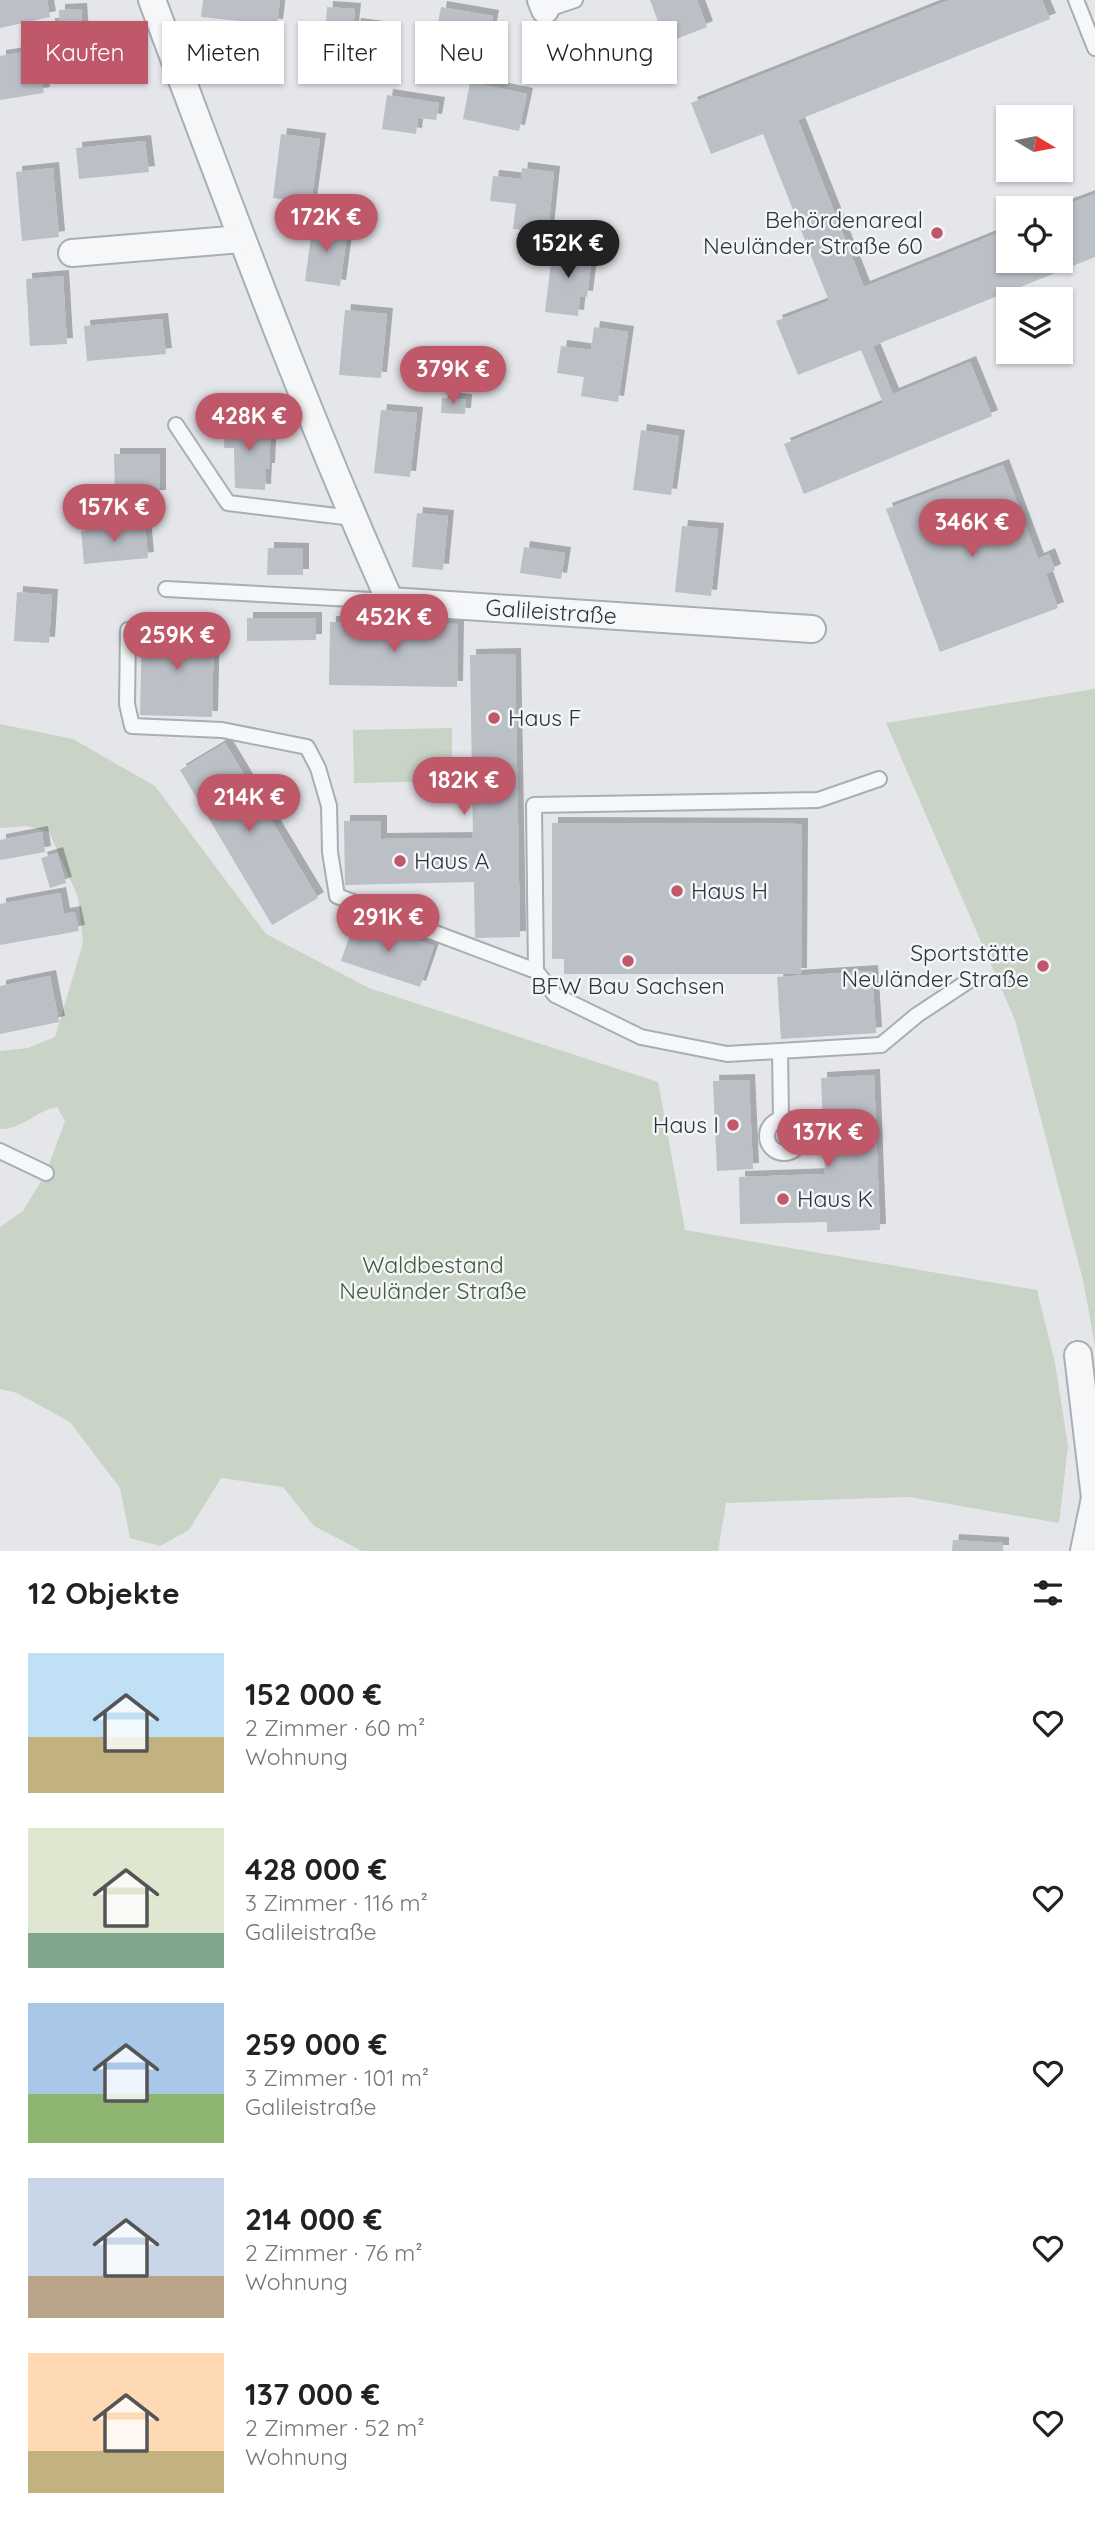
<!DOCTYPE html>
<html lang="de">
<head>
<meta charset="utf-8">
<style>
  :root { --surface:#fff; --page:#f6f6f6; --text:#222; --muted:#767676; --accent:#bf5868 }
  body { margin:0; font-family:Quicksand,sans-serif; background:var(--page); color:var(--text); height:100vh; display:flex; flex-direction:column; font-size:26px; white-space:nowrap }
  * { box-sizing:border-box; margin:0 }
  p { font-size:23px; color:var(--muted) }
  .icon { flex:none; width:38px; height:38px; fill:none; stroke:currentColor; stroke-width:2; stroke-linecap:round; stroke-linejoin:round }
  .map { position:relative; height:1551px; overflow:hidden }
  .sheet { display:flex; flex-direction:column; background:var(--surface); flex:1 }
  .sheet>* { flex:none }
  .top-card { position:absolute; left:21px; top:21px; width:700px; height:63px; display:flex; gap:14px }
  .needle { width:46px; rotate:100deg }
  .buttons { position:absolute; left:996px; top:105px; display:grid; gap:14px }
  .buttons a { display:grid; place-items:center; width:77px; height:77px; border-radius:0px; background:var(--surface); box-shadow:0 2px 5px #0004; font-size:35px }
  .price { position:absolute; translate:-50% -60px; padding:0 16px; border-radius:24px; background:var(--accent); color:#fff; font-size:23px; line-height:46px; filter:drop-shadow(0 2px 4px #0008) }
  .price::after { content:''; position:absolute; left:50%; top:42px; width:21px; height:16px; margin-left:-10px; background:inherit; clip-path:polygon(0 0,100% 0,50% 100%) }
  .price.active { background:#222; color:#fff }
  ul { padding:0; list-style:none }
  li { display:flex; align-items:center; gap:21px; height:175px; padding:0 28px }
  li span { display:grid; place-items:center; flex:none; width:196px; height:140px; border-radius:0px; color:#555 }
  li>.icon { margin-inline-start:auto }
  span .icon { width:84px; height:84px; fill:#fffc; stroke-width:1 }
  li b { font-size:30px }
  h2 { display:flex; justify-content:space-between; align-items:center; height:84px; padding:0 28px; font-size:30px }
  .chip { padding:0 24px; border-radius:0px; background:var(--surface); box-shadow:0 2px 5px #0004; font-size:24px; line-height:63px }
  .chip.active { background:var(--accent); color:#fff }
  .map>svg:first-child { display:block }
  .green { fill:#c9d3c6 }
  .building { fill:#bbbfc6; filter:url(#shadow) }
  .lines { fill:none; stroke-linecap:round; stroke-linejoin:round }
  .lane-casing { stroke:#a9adb4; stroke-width:18 }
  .street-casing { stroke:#a9adb4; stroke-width:30 }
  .lane { stroke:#f6f7f9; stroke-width:14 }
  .street { stroke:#f6f7f9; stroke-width:26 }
  .poi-dot { fill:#bf5868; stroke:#f3f5f7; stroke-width:2.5 }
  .labels { text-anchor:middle; stroke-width:5; stroke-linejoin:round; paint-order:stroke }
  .poi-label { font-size:23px; fill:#2d3440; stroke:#f3f5f7; text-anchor:start }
  .street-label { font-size:23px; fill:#2d3440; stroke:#f3f5f7 }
  .park-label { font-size:23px; fill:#425a3c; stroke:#f3f5f7 }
</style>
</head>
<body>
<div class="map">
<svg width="1095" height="1551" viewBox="0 0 1095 1551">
  <defs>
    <filter id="shadow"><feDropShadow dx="6" dy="-6" stdDeviation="0" flood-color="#0004"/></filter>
  </defs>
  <rect width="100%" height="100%" fill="#e4e6ea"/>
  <!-- green -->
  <path class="green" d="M1095 689V1346L1083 1280 1015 1020 886 723Z
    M0 724 73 739 155 786 266 934 369 988 658 1082 685 1230 1037 1290 1055 1363 1068 1446 1059 1523 909 1497 726 1503 718 1551H362L314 1526 283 1487 221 1478 189 1530 160 1546 130 1538 120 1488 70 1422 17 1393 0 1389V1227L23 1211 46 1173 65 1121 57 1107C36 1111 21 1130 0 1129V1051L28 1048 55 1037 83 943 78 897 49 832 27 826 0 828Z
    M452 728V781L354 783 353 730Z"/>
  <!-- building -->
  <path class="building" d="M0 0H47L50 17 0 28Z
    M203 0H280L277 25 201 17Z
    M650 0H697L707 27 666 43Z
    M949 0H1042L1050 19 798 120 864 287 1008 229V261H1060V207L1095 194V257L873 346 893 394 970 362 992 416 804 494 784 444 883 403 861 350 798 375 776 321 829 301 763 134 711 154 691 103Z
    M327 7 355 9 351 47 355 24 378 27 374 54 324 48Z
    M441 7 493 16 487 48 475 46 474 50 449 45 450 41 435 38Z
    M81 9 83 37 122 35 123 58 98 59 99 73 84 74 83 58 50 60 49 24H59V10Z
    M37 50 44 93 0 100V56Z
    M470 82 527 94 519 131 463 119Z
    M387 95 439 103 436 120 418 118 416 134 382 129Z
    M281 134 320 139 311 203 273 198Z
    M145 141 149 172 79 179 76 148Z
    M53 168 59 237 22 241 16 172Z
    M522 168 554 172 548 232 513 229 516 204 490 201 493 176 521 179Z
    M313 222 348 227 340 286 305 281Z
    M553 246 590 250 588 265H591L587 297 580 296 578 316 545 312Z
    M63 276 67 344 30 346 26 279Z
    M345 310 387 314 381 378 339 375Z
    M162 319 166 354 87 361 84 326Z
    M594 327 628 332 618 402 581 396 584 377 557 373 561 346 591 350Z
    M442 398 466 400 465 414 441 413Z
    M381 410 417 413 410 477 374 473Z
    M225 423 271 425 269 469H266L265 490 235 488 234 448H224Z
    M641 430 679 436 671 495 633 490Z
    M114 454H160V496H115Z
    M1003 465 1038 559 1049 554 1055 570 1046 574 1058 608 940 652 886 509Z
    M417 513 448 516 443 570 412 567Z
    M145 525 148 558 84 564 81 531Z
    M682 526 718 529 711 596 675 592Z
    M524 547 565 553 561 579 520 573Z
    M268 548 303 549V575H267Z
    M17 592 52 595 49 643 14 641Z
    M247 618H316V640L247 641Z
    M330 622 458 624 457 687 329 685Z
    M142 628 214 629 212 717 140 715Z
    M515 654 520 937 475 938 474 882 345 885 344 821H381V839L473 838 470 655Z
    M225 743 318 898 272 925 180 770Z
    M552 823 802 824 801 974H564V959H552Z
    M42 832 45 852 0 860V840Z
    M57 853 66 883 50 888 41 858Z
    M60 893 64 914 75 912 79 931 0 945V904Z
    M355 920 434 946 420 987 341 961Z
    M872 971 876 1033 781 1039 777 977Z
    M50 976 59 1022 0 1034V986Z
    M874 1075 880 1230 827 1232V1222L740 1224 739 1177 825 1174 821 1078Z
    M749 1080 753 1169 717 1171 713 1081Z
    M953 1540 1003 1543V1551H952Z"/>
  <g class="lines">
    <!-- lane casing -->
    <g class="lane-casing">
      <path id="lane" d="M1076 0 1095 48
        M545 10 575 0
        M176 425 228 503 353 518
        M166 589 390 601
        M128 630 127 704 132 726 222 730 307 747 318 768 329 806 330 852 337 896 536 971
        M879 779 818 800 534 805 536 971 555 995 641 1037 727 1054 881 1045 917 1015 970 980
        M780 1051 781 1119
        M767 1136a17 17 0 1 1 34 0a17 17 0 1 1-34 0Z
        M0 1151 46 1173"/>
    </g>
    <!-- street casing -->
    <g class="street-casing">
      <g id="street">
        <path id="s1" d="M152 0C228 201 302 404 390 601L812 629"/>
        <path d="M541 0 545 10"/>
        <path d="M72 253 242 239"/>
        <path d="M1078 1355 1095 1498"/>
        <path d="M1084 1551 1095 1498"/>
      </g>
    </g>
    <!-- lane -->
    <use href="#lane" class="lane"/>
    <!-- street -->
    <use href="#street" class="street"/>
  </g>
  <!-- markers -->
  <g class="poi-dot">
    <circle cx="937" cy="233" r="7"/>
    <circle cx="494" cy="718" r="7"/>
    <circle cx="400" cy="861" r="7"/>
    <circle cx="677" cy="891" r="7"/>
    <circle cx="628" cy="961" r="7"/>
    <circle cx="1043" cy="966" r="7"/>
    <circle cx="733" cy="1125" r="7"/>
    <circle cx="783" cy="1199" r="7"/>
  </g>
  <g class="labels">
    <!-- poi labels -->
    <g class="poi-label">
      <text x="923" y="228" text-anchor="end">Behördenareal<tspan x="923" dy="26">Neuländer Straße 60</tspan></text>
      <text x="508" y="726">Haus F</text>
      <text x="414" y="869">Haus A</text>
      <text x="691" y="899">Haus H</text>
      <text x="1029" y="961" text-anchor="end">Sportstätte<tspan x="1029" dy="26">Neuländer Straße</tspan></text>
      <text x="628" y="994" text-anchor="middle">BFW Bau Sachsen</text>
      <text x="719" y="1133" text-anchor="end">Haus I</text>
      <text x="797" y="1207">Haus K</text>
    </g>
    <!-- street labels -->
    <g class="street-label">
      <text dy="8" stroke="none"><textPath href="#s1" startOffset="808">Galileistraße</textPath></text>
    </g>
    <!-- park labels -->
    <g class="park-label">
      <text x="433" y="1273">Waldbestand<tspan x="433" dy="26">Neuländer Straße</tspan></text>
    </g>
  </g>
</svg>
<div class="buttons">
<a><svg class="needle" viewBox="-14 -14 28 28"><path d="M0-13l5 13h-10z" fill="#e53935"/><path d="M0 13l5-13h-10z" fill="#767676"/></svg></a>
<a><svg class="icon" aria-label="locate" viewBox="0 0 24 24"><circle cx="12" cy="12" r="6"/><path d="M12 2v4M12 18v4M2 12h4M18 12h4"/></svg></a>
<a><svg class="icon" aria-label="layers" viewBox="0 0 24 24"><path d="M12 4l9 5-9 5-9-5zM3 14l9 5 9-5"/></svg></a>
</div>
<b class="price" style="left:326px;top:254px">172K €</b>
<b class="price active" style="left:568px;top:280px">152K €</b>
<b class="price" style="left:453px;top:406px">379K €</b>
<b class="price" style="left:249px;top:453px">428K €</b>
<b class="price" style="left:114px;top:544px">157K €</b>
<b class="price" style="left:972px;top:559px">346K €</b>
<b class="price" style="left:394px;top:654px">452K €</b>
<b class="price" style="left:177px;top:672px">259K €</b>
<b class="price" style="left:464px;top:817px">182K €</b>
<b class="price" style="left:249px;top:834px">214K €</b>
<b class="price" style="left:388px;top:954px">291K €</b>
<b class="price" style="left:828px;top:1169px">137K €</b>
<div class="top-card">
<a class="chip active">Kaufen</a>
<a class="chip">Mieten</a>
<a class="chip">Filter</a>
<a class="chip">Neu</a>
<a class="chip">Wohnung</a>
</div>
</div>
<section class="sheet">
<h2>12 Objekte<svg class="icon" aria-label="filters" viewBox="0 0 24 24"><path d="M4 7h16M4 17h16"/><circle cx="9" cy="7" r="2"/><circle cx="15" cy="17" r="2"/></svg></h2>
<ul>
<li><span style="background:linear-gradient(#bfe0f5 60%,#c2b280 0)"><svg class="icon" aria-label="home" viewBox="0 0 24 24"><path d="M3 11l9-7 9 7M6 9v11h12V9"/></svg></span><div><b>152 000 €</b><p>2 Zimmer · 60 m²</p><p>Wohnung</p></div><svg class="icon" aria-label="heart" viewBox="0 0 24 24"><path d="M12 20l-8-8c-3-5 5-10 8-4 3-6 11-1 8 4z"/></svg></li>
<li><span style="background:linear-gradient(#dfe7d0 75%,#7fa58c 0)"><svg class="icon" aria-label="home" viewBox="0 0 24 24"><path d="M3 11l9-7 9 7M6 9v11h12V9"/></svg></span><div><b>428 000 €</b><p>3 Zimmer · 116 m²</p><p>Galileistraße</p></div><svg class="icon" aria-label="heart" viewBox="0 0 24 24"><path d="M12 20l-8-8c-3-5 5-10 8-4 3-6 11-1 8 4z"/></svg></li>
<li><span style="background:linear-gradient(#a9c7e8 65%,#8fb573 0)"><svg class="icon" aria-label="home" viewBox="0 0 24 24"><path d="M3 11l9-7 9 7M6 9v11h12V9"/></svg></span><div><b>259 000 €</b><p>3 Zimmer · 101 m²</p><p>Galileistraße</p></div><svg class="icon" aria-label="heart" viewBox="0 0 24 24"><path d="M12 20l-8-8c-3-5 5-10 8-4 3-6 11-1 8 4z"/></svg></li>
<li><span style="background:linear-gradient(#c9d6e8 70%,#b9a48a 0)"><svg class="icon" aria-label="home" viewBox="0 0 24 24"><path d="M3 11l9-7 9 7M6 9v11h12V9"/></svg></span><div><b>214 000 €</b><p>2 Zimmer · 76 m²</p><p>Wohnung</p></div><svg class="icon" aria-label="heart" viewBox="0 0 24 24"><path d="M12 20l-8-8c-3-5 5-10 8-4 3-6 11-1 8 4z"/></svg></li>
<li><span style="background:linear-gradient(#ffd9b3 70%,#c2b280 0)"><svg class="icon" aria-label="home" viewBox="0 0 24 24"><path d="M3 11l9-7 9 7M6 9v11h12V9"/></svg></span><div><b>137 000 €</b><p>2 Zimmer · 52 m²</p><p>Wohnung</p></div><svg class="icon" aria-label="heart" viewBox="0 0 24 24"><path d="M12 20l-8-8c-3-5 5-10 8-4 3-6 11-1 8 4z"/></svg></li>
</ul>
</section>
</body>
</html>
